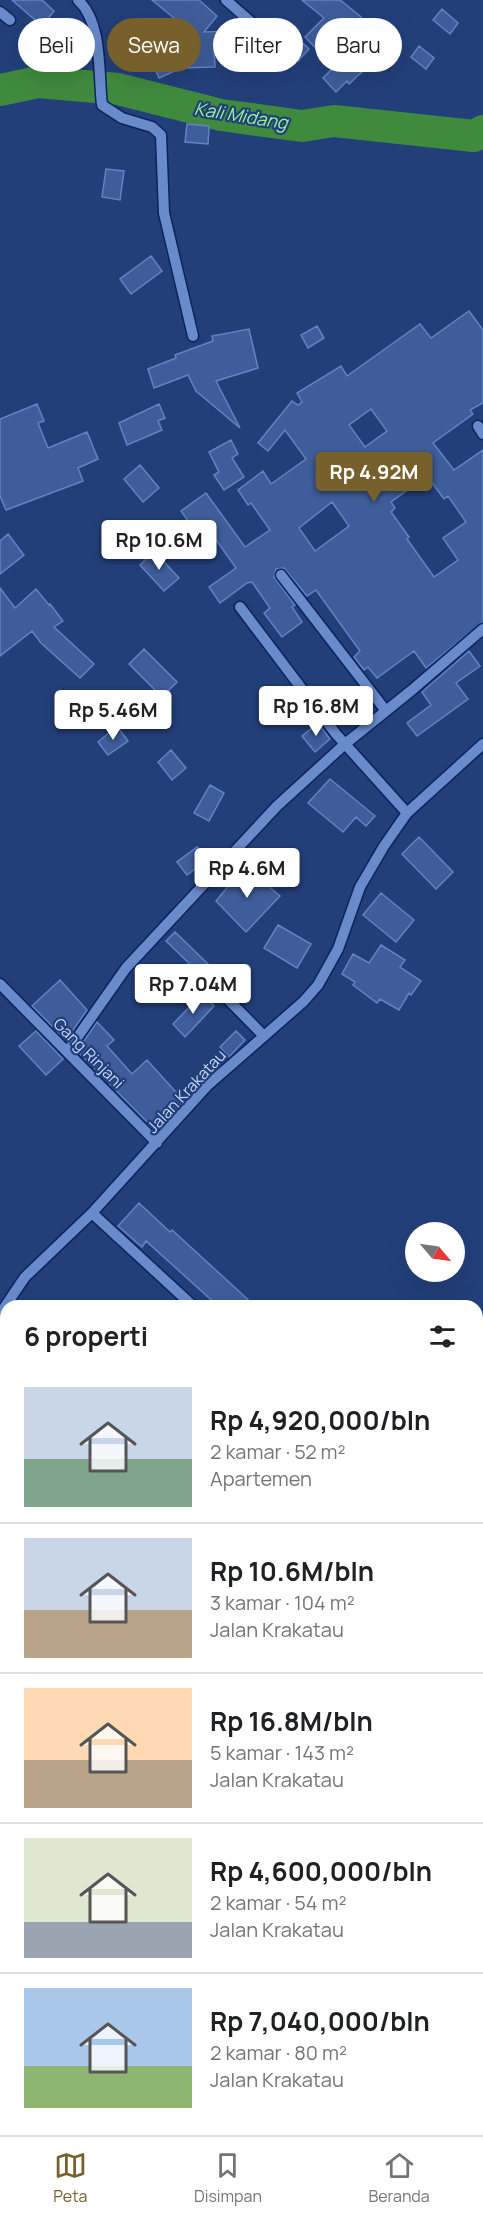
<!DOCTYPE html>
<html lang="id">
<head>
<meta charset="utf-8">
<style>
  :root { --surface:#fff; --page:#f2f2f2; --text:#202124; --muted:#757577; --line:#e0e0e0; --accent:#78602c }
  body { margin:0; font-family:Manrope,sans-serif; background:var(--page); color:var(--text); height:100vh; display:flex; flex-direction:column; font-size:22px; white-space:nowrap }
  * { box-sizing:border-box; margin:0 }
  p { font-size:20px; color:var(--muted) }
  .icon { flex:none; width:33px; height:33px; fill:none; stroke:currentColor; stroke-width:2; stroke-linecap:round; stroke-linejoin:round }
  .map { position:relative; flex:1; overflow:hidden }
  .details { position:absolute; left:0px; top:1300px; width:483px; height:836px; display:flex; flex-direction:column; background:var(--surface); border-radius:18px 18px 0 0; box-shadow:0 6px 24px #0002 }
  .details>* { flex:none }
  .hud { position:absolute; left:18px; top:18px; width:447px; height:54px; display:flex; gap:12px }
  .needle { width:39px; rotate:119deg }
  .buttons { position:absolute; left:405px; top:1222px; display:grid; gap:12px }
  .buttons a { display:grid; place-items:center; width:60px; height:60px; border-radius:50%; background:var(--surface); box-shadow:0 6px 24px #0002; font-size:30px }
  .price { position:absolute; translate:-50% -51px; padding:0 14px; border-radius:6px; background:#fff; color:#222; font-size:20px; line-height:39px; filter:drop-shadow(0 2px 3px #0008) }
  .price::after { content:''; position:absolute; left:50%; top:36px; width:18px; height:14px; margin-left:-9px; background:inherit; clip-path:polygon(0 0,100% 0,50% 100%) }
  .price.on { background:var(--accent); color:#fff }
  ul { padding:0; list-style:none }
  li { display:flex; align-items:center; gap:18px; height:150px; padding:0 24px }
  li+li { border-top:2px solid var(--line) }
  li span { display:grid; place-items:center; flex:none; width:168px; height:120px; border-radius:0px; color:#555 }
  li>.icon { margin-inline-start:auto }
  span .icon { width:72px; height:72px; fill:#fffc; stroke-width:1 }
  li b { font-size:26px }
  h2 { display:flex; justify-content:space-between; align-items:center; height:72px; padding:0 24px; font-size:26px }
  .chip { padding:0 21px; border-radius:27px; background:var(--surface); box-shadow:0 6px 24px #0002; font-size:21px; line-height:54px }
  .chip.on { background:var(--accent); color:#fff }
  .menu { display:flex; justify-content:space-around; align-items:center; height:84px; border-top:2px solid var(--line); background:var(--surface); font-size:16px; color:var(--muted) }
  .menu a { display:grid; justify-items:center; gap:3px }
  .menu .on { color:var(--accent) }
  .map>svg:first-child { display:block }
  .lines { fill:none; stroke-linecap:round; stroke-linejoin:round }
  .river { stroke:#408a3e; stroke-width:32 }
  .building { fill:#3e5d9a; stroke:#6283c4; stroke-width:1.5; fill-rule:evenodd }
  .minor-casing { stroke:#0b245c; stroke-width:13 }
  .minor { stroke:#698acb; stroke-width:10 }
  .labels { text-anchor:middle; stroke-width:4.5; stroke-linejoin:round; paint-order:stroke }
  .street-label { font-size:16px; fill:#c4d7fa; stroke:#233f7a }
  .water-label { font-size:18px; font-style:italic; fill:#97f793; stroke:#233f7a }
</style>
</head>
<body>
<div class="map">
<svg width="483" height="2135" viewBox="0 0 483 2135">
  <rect width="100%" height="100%" fill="#233f7a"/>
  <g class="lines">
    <!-- river -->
    <path class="river" d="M0 90 38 82 118 89 221 115 302 126 334 121 474 136 483 131"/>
  </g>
  <!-- building -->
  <path class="building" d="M12 0H42L54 11 42 26Z
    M152 0H199L217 16 204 32 238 31 239 45H214L215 67 181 68 159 78 145 45 179 30 170 22 174 18Z
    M302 0H340L360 16 381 41 360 59 367 67 349 84 347 81 336 92 323 78 334 67 305 37 324 18Z
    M442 9 458 23 450 34 433 20Z
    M293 34 309 49 298 61 282 46Z
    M419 46 434 58 426 69 411 57Z
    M187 124 209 126 208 144 185 142Z
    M106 169 124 171 120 200 102 197Z
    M151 256 162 271 131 294 120 279Z
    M469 311 483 330V403L470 410 473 414 433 443 454 470 483 450V622L426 668 414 651 377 678 368 667 364 670 354 657 360 651 316 590 307 596 284 568 276 569 274 577 295 605 292 607 302 622 282 637 264 613 270 608 252 582 247 583 220 603 209 587 236 568 212 534 202 541 181 511 206 493 245 547 270 530 251 503 248 505 238 490 263 471 271 484 306 459 285 430 268 451 258 443 292 401 298 405 302 402 297 393 341 366 347 376 420 324 431 338ZM371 409 387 431 365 447 349 425ZM427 476 444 499 448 496 466 522 443 538 458 560 434 577 407 539 409 537 391 512 395 508 391 502ZM332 502 349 526 315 551 299 528Z
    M317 326 324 338 308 348 301 335Z
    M249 329 258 368 216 381 240 428 196 391 188 375 154 388 148 369 176 358 175 355 213 341 212 336Z
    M37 404 44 421 38 423 48 448 87 432 98 459 78 468 83 481 6 510 0 496V419Z
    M159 404 165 418 158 421 162 430 127 445 119 423Z
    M231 440 238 454 232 458 244 477 224 490 214 475 219 472 209 452Z
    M140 465 159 488 143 502 124 479Z
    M8 534 24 555 0 574V541Z
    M154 551 179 578 164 591 140 565Z
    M0 588 15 608 36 589 49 605 50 604 63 621 54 627 94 664 80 678 41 643 32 631 0 656Z
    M144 649 177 682 162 697 129 664Z
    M469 651 480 666 456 683 468 699 417 736 407 723 431 705 422 692Z
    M358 698 367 710 354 719 346 707Z
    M318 723 330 739 315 752 302 736Z
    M117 726 128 741 108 755 98 742Z
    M171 750 186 768 172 780 158 762Z
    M330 779 375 816 366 826 356 817 343 832 308 803Z
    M210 785 224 793 209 821 194 813Z
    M419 837 453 872 436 889 402 854Z
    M197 847 207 860 187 875 177 862Z
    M245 866 280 896 246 932 216 901Z
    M381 893 414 920 396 942 363 915Z
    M278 925 311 944 297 968 264 948Z
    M175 932 208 964 199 973 166 941Z
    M381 945 405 960 400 967 421 981 411 995 409 993 399 1010 380 999 377 1003 353 985 355 982 342 974 353 954 369 963Z
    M60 980 87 1010 66 1040 32 1006Z
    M202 994 214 1006 185 1037 173 1024Z
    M97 1022 114 1040 107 1046 132 1074 147 1060 184 1101 155 1130 77 1051Z
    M36 1031 63 1059 46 1075 19 1046Z
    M236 1031 245 1040 229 1057 220 1047Z
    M139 1203 170 1232 172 1230 255 1306H218L146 1241 142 1247 118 1226Z"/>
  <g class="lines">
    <!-- minor casing -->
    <g class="minor-casing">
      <path id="minor" d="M78 0C103 23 98 72 102 105L122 118 152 127 161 135 164 213 193 336
        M226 0 260 30
        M0 12 10 20
        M478 426 483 434
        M281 575 386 711
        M240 607 336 734 407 813
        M206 977 263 1035
        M0 984 157 1143
        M67 1052 126 968 277 806 345 744 412 690 483 629
        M92 1213 193 1306
        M0 1314 25 1277 92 1213 208 1085 303 1002 318 985 338 949 360 887 384 846 407 813 483 744
        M0 1454 6 1459
        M477 1456 483 1461
        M477 1570 483 1573
        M0 2134 6 2128
        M96 2135 101 2130"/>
    </g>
    <!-- minor -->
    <use href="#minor" class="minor"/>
  </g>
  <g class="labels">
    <!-- street labels -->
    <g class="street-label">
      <text transform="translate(89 1053) rotate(45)" y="6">Gang Rinjani</text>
      <text transform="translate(186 1091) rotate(-47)" y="6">Jalan Krakatau</text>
    </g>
    <!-- water labels -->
    <g class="water-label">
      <text transform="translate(241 116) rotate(9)" y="6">Kali Midang</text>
    </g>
  </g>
</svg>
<div class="buttons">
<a><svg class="needle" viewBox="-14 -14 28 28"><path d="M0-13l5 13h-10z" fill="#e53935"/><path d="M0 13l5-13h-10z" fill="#757577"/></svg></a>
</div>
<b class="price on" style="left:374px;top:503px">Rp 4.92M</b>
<b class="price" style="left:159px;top:571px">Rp 10.6M</b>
<b class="price" style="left:316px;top:737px">Rp 16.8M</b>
<b class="price" style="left:113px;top:741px">Rp 5.46M</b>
<b class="price" style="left:247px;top:899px">Rp 4.6M</b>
<b class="price" style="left:193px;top:1015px">Rp 7.04M</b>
<div class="hud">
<a class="chip">Beli</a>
<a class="chip on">Sewa</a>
<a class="chip">Filter</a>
<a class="chip">Baru</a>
</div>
<section class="details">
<h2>6 properti<svg class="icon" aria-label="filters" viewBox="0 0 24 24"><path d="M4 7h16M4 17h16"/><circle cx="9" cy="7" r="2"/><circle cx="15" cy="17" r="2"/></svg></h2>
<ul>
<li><span style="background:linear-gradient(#c9d6e8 60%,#7fa58c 0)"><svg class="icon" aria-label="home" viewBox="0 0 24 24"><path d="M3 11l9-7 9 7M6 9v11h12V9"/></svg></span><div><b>Rp 4,920,000/bln</b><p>2 kamar · 52 m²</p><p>Apartemen</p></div></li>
<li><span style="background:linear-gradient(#c9d6e8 60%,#b9a48a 0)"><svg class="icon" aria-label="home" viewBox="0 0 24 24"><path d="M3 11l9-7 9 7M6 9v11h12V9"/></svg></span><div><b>Rp 10.6M/bln</b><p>3 kamar · 104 m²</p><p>Jalan Krakatau</p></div></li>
<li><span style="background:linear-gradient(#ffd9b3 60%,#b9a48a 0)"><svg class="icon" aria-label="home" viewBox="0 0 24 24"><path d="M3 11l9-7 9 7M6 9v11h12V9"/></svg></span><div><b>Rp 16.8M/bln</b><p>5 kamar · 143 m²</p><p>Jalan Krakatau</p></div></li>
<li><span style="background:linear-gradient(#dfe7d0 70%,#9aa5b1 0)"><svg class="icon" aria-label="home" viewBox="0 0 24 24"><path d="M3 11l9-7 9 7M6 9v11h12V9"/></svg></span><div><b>Rp 4,600,000/bln</b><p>2 kamar · 54 m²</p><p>Jalan Krakatau</p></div></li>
<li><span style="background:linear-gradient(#a9c7e8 65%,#8fb573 0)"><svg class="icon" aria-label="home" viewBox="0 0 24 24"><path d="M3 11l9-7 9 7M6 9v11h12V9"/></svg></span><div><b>Rp 7,040,000/bln</b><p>2 kamar · 80 m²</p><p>Jalan Krakatau</p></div></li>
</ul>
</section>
</div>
<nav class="menu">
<a class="on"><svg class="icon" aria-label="map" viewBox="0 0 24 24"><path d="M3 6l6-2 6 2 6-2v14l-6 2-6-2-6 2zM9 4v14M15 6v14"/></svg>Peta</a>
<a><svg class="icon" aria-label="saved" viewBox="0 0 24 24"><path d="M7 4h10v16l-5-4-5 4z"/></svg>Disimpan</a>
<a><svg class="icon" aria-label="home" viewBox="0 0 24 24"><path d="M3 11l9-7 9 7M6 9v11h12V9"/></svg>Beranda</a>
</nav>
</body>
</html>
